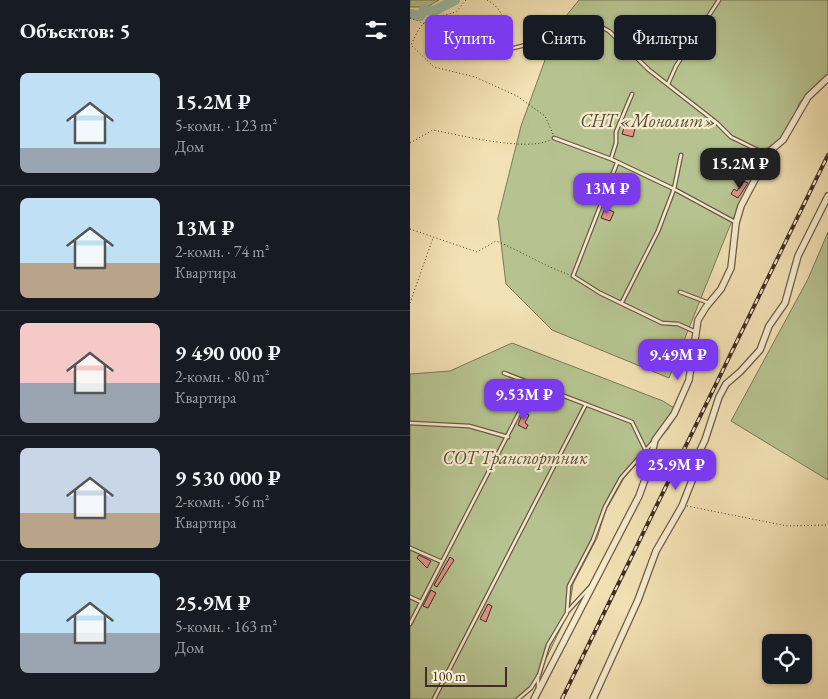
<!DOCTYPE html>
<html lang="ru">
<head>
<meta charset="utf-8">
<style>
  :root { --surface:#171b24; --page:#242831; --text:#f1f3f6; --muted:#9ea1a6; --line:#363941; --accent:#7c3aed }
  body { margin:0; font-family:"EB Garamond",serif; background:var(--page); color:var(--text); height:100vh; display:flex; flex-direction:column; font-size:19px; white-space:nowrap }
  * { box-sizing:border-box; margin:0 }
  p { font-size:16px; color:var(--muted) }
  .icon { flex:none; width:28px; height:28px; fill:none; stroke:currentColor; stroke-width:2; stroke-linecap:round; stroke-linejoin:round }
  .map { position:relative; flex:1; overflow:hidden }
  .panel { display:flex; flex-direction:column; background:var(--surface); width:410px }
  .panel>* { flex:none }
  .hud { position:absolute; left:15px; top:15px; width:328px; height:45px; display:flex; gap:10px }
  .tools { position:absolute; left:352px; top:634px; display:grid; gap:10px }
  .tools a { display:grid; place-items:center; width:50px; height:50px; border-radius:8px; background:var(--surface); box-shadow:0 1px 4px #0004; font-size:25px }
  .scale { position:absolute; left:15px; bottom:12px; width:82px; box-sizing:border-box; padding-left:5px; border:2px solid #402c24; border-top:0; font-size:14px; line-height:18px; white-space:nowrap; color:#402c24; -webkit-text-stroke:4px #f7ecce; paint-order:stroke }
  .price { position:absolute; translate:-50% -42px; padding:0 11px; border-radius:10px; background:var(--accent); color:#fff; font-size:16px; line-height:32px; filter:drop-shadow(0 1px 2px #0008) }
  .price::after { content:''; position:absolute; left:50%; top:30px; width:15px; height:11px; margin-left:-8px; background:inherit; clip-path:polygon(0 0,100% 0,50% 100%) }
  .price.selected { background:#222; color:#fff }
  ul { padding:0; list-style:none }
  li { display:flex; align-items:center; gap:15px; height:125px; padding:0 20px }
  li+li { border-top:1px solid var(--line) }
  li span { display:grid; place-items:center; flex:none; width:140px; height:100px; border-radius:8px; color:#555 }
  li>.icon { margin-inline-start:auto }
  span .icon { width:60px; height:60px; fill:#fffc; stroke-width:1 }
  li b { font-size:21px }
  h2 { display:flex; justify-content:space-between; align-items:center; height:60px; padding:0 20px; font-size:21px }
  .chip { padding:0 18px; border-radius:8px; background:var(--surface); box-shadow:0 1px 4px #0004; font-size:18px; line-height:45px }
  .chip.selected { background:var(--accent); color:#fff }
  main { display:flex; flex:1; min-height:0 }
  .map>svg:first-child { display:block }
  .green { fill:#b6c390; stroke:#7b785a }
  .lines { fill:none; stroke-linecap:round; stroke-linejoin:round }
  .river { stroke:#9cbea9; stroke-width:10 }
  .building { fill:#e5948b; stroke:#402c24 }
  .lane-casing { stroke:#6c5948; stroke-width:5 }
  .street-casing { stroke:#6c5948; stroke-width:8 }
  .path { stroke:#402c24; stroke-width:1; stroke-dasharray:1 2.5; stroke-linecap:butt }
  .lane { stroke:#f7ecce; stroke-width:2.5 }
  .street { stroke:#f7ecce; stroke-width:5.5 }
  .rail-casing { stroke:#402c24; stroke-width:4 }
  .rail { stroke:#f7ecce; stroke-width:2; stroke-dasharray:5.5; stroke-linecap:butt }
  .labels { text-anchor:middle; stroke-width:4.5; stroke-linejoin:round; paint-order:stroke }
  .park-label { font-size:18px; font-style:italic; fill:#584a3a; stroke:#f7ecce }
</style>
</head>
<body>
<main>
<section class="panel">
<h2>Объектов: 5<svg class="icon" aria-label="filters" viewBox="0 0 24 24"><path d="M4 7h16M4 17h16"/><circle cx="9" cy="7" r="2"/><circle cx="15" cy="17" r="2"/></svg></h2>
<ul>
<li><span style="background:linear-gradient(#bfe0f5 75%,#9aa5b1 0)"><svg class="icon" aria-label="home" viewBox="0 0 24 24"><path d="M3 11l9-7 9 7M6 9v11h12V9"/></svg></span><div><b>15.2M ₽</b><p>5-комн. · 123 m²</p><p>Дом</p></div></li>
<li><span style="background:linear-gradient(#bfe0f5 65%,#b9a48a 0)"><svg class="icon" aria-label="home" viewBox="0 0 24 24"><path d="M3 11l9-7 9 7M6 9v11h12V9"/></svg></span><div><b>13M ₽</b><p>2-комн. · 74 m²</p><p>Квартира</p></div></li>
<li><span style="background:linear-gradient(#f6c9c9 60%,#9aa5b1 0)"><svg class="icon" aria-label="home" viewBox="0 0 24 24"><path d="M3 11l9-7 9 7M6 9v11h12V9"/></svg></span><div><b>9 490 000 ₽</b><p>2-комн. · 80 m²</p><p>Квартира</p></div></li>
<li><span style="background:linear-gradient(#c9d6e8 65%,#b9a48a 0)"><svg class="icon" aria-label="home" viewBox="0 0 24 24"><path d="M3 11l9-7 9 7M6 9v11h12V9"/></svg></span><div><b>9 530 000 ₽</b><p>2-комн. · 56 m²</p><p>Квартира</p></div></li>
<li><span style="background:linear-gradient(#bfe0f5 60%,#9aa5b1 0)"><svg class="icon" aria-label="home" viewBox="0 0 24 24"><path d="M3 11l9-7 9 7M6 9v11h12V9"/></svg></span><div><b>25.9M ₽</b><p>5-комн. · 163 m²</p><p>Дом</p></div></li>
</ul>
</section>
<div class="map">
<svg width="418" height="699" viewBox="0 0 418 699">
  <rect width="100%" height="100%" fill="#f2e1b4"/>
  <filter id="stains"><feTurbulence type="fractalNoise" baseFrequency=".004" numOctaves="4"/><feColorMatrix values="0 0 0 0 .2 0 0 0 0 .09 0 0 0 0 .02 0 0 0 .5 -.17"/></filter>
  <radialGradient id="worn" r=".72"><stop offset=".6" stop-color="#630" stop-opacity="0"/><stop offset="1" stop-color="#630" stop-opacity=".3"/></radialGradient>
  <!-- green -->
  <path class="green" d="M0 0H29L17 7H0Z
    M169 0H418V74L389 103 379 133 355 150 319 228 259 378 142 330 96 284 88 218 111 126 147 27Z
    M418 232V480L321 421 398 279Z
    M102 343 253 401 269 411 258 429 214 478 196 510 187 538 163 584 159 611 121 690 111 699H0V374L40 371Z"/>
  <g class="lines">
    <!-- river -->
    <path class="river" d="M0 14 10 16 14 10 24 11 45 0"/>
  </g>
  <!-- building -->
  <path class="building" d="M215 125 225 128 223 137 212 134Z
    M333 181 338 183 328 198 321 194 324 189 327 191Z
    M195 208 204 212 200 221 191 218Z
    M113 412 119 415 115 423 118 425 116 429 108 425Z
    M9 555 21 561 17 568 7 558Z
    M40 557 44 560 27 587 24 585Z
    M21 590 26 593 18 608 13 606Z
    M78 604 82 606 76 622 70 619Z"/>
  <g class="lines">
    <!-- lane casing -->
    <g class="lane-casing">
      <path id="lane" d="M96 50 181 28 191 27 199 31 239 70 307 123 321 137 356 154
        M258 84 266 66 309 0
        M144 138 201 159 264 189 325 222
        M201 159 206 143V132L222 94
        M207 163 163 276 190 293 252 323 268 324 286 332
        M270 292 299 303
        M212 302 248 231 264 189 271 155
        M94 373 222 422 235 449
        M0 423 59 426 98 437
        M0 548 32 562
        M0 597 11 602
        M158 611 179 588
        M0 624 124 384
        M128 688V676
        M24 699 176 404
        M108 699 121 688 129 675 138 645 157 613 159 586 183 540 195 507 211 478 243 442"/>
    </g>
    <!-- street casing -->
    <g class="street-casing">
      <path id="street" d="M124 699 229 496 238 471 245 440 264 414 279 380 288 320 296 307 311 289 321 268 326 223 331 206 360 151 373 140 398 97 418 78
        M183 699 228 600 246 551 272 506 283 478 285 461 295 440 309 397 316 384 330 372 350 350 359 326 375 303 388 256 418 196"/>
    </g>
    <!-- path -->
    <path class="path" d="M56 0 46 12C19 20 14 15 1 45L24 67 65 77 107 96 135 116 143 134
      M77 0C96 10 97 29 93 47
      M0 18 15 24 27 35 51 37 91 50
      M0 143 23 130C49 135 117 152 140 140
      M0 229 67 252 86 241C111 251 134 266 160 275
      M0 303 23 238
      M277 506 377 526 418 525"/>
    <!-- lane -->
    <use href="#lane" class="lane"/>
    <!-- street -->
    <use href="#street" class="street"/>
    <!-- rail casing -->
    <g class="rail-casing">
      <path id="rail" d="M152 699 418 155"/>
    </g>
    <!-- rail -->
    <use href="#rail" class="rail"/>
  </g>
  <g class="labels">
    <!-- park labels -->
    <g class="park-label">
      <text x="238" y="127">СНТ «Монолит»</text>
      <text x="105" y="464">СОТ Транспортник</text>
    </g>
  </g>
  <rect width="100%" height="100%" filter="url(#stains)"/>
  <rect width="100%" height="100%" fill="url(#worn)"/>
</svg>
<div class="tools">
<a><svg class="icon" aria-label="locate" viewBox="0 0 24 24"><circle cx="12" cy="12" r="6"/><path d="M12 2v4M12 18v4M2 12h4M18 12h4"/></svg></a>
</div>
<div class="scale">100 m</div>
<b class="price selected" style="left:330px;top:190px">15.2M ₽</b>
<b class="price" style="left:197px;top:215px">13M ₽</b>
<b class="price" style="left:268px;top:381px">9.49M ₽</b>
<b class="price" style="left:114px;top:421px">9.53M ₽</b>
<b class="price" style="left:266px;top:491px">25.9M ₽</b>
<div class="hud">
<a class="chip selected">Купить</a>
<a class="chip">Снять</a>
<a class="chip">Фильтры</a>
</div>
</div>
</main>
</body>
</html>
